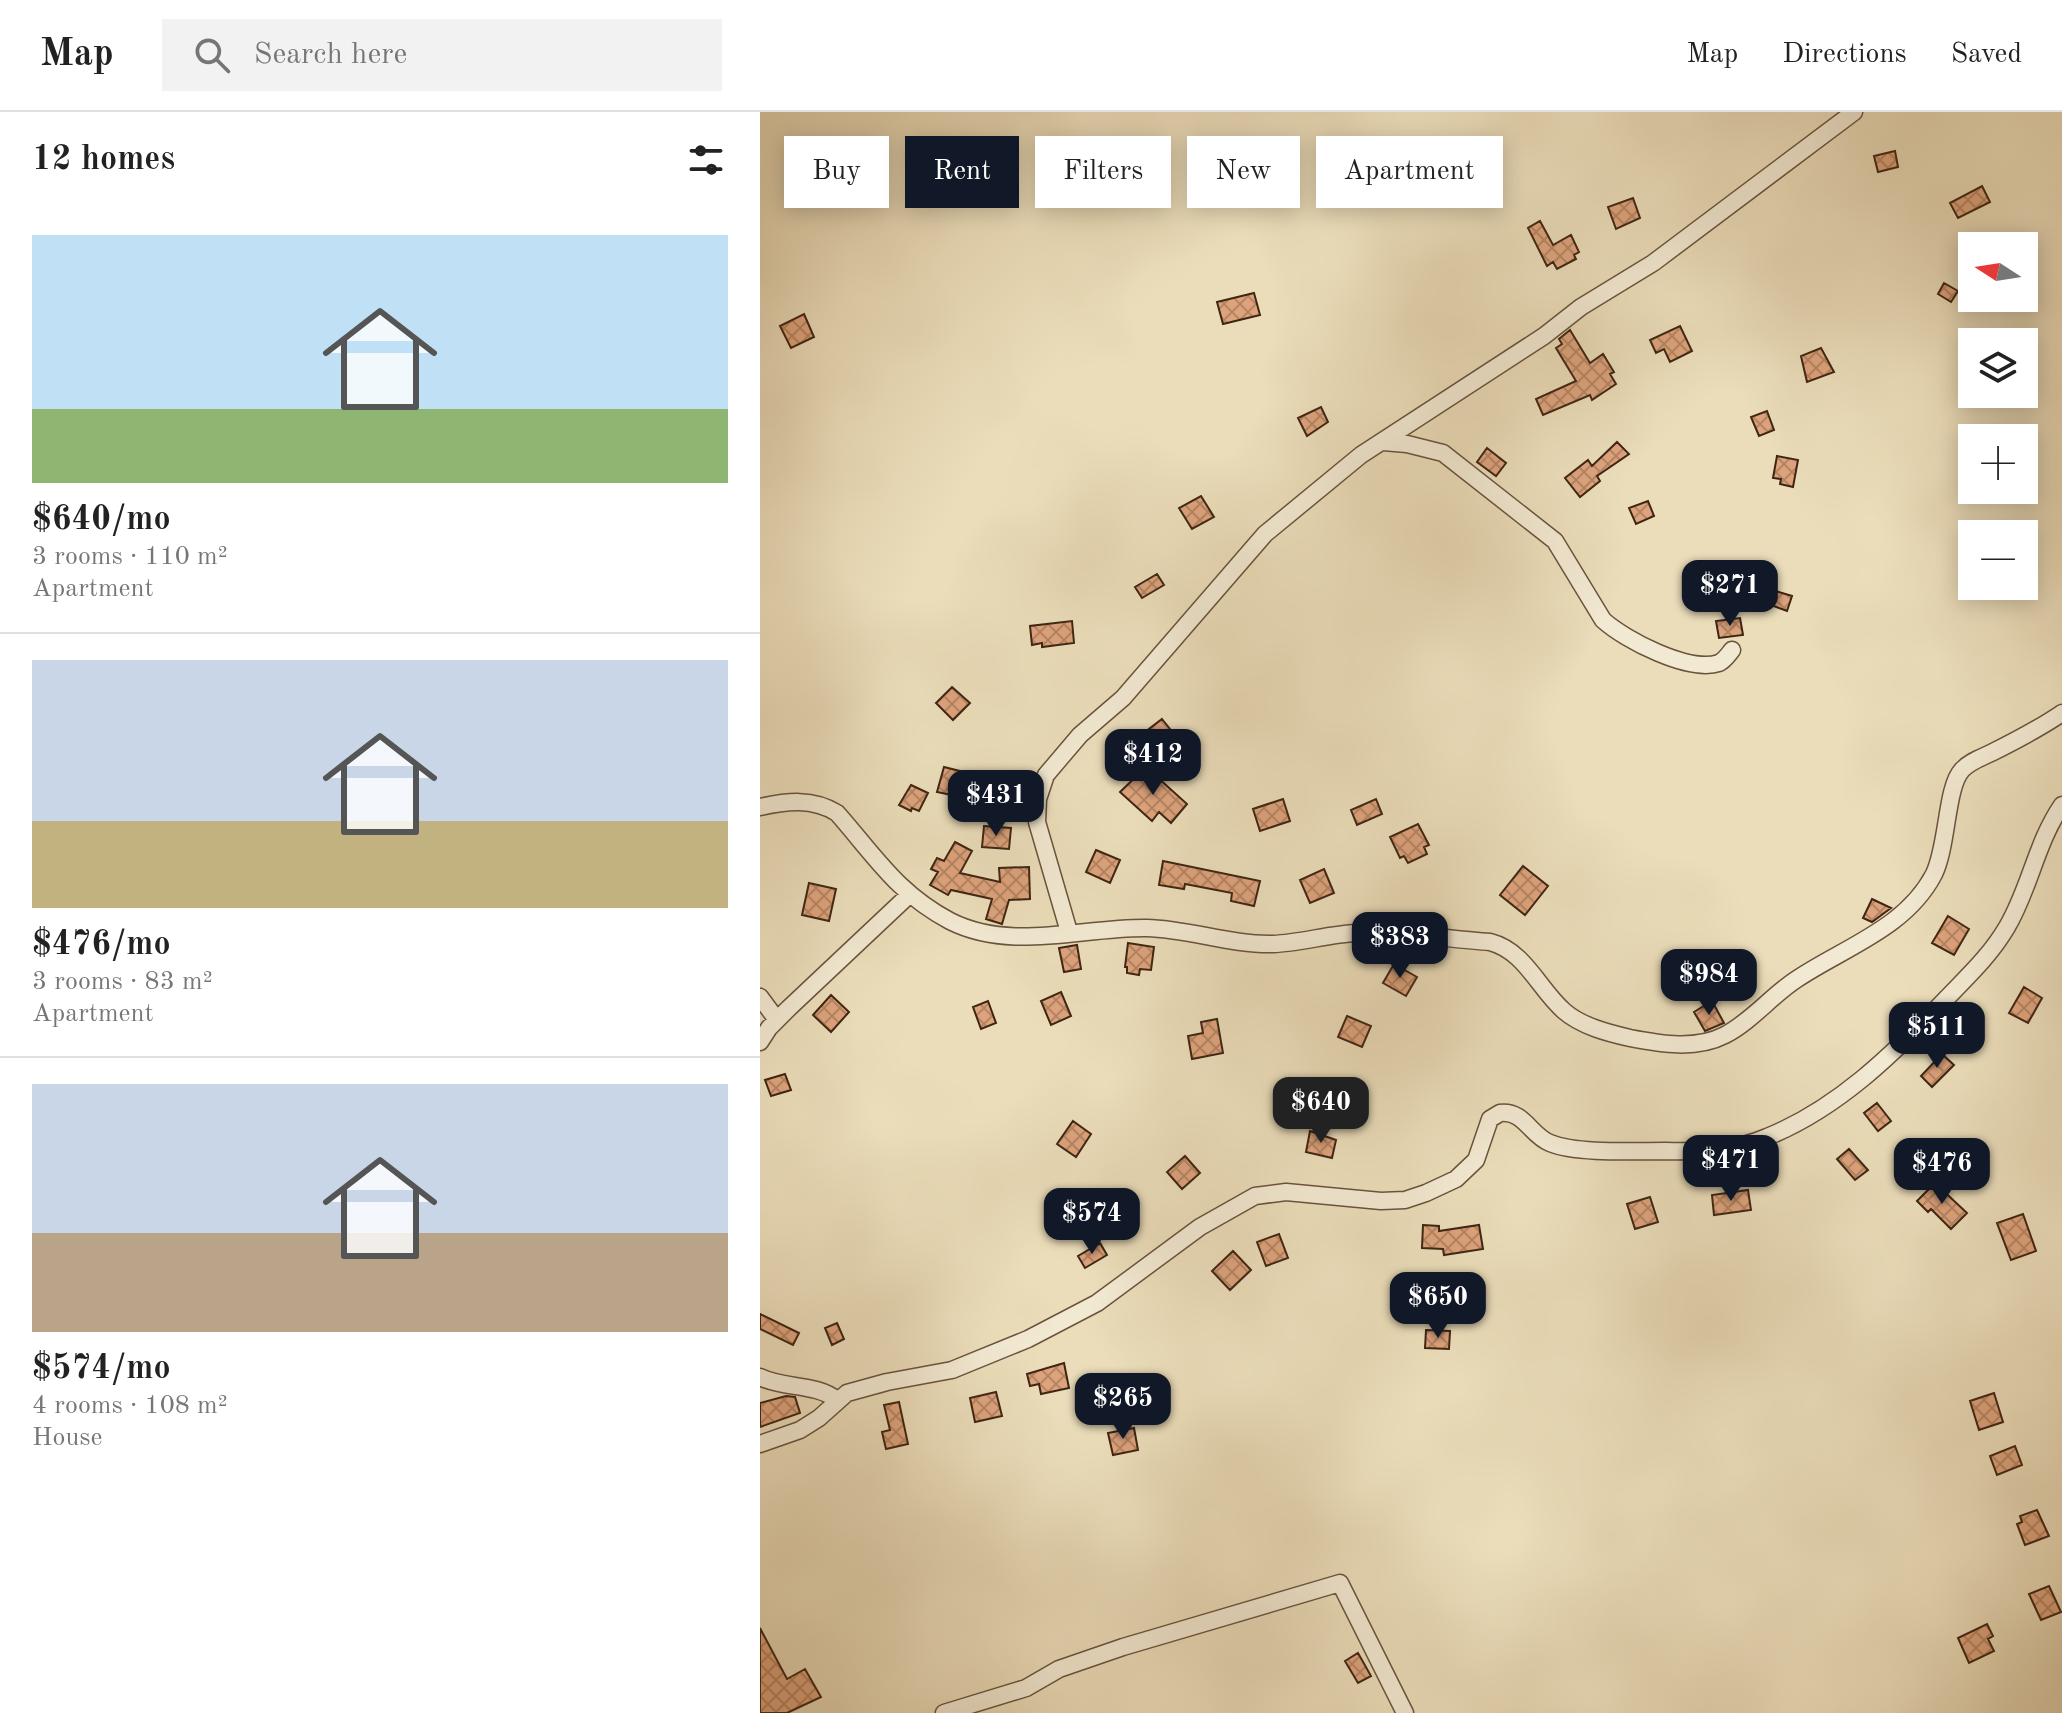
<!DOCTYPE html>
<html lang="en">
<head>
<meta charset="utf-8">
<style>
  :root { --surface:#fff; --page:#f2f2f2; --text:#222; --muted:#767676; --line:#e0e0e0; --accent:#111827 }
  body { margin:0; font-family:"Old Standard TT",serif; background:var(--page); color:var(--text); height:100vh; display:flex; flex-direction:column; font-size:30px; white-space:nowrap }
  * { box-sizing:border-box; margin:0 }
  p { font-size:26px; color:var(--muted) }
  .icon { flex:none; width:44px; height:44px; fill:none; stroke:currentColor; stroke-width:2; stroke-linecap:round; stroke-linejoin:round }
  .map { position:relative; flex:1; overflow:hidden }
  .details { display:flex; flex-direction:column; background:var(--surface); width:760px }
  .details>* { flex:none }
  .banner { position:absolute; left:24px; top:24px; width:760px; height:72px; display:flex; gap:16px }
  .needle { width:52px; rotate:282deg }
  .controls { position:absolute; left:1198px; top:120px; display:grid; gap:16px }
  .controls a { display:grid; place-items:center; width:80px; height:80px; border-radius:0px; background:var(--surface); box-shadow:0 4px 20px #0003; font-size:40px }
  .price { position:absolute; translate:-50% -68px; padding:0 18px; border-radius:16px; background:var(--accent); color:#fff; font-size:26px; line-height:52px; filter:drop-shadow(0 2px 4px #0008) }
  .price::after { content:''; position:absolute; left:50%; top:48px; width:24px; height:18px; margin-left:-12px; background:inherit; clip-path:polygon(0 0,100% 0,50% 100%) }
  .price.selected { background:#222; color:#fff }
  ul { padding:0; list-style:none }
  li { display:grid; align-content:center; gap:16px; height:424px; padding:0 32px }
  li+li { border-top:2px solid var(--line) }
  li span { display:grid; place-items:center; height:248px; border-radius:0px; color:#555 }
  li>.icon { margin-inline-start:auto }
  span .icon { width:144px; height:144px; fill:#fffc; stroke-width:1 }
  li b { font-size:34px }
  h2 { display:flex; justify-content:space-between; align-items:center; height:96px; padding:0 32px; font-size:34px }
  .chip { padding:0 28px; border-radius:0px; background:var(--surface); box-shadow:0 4px 20px #0003; font-size:28px; line-height:72px }
  .chip.selected { background:var(--accent); color:#fff }
  header { display:flex; align-items:center; gap:48px; box-sizing:border-box; height:112px; padding:0 40px; background:var(--surface); border-bottom:2px solid var(--line) }
  header strong { font-size:38px }
  nav { display:flex; gap:44px; margin-inline-start:auto; font-size:28px }
  .search { width:560px; height:72px; background:var(--page); display:flex; align-items:center; gap:20px; box-sizing:border-box; padding:0 28px; border-radius:0px; color:var(--muted); font-size:30px }
  main { display:flex; flex:1; min-height:0 }
  .map>svg:first-child { display:block }
  .building { fill:url(#building-cross-hatch); stroke:#3f2513; stroke-width:2 }
  .lines { fill:none; stroke-linecap:round; stroke-linejoin:round }
  .minor-casing { stroke:#6a533d; stroke-width:19 }
  .minor { stroke:#f2e9d2; stroke-width:16 }
</style>
</head>
<body>
<header>
<strong>Map</strong>
<div class="search"><svg class="icon" aria-label="search" viewBox="0 0 24 24"><circle cx="10" cy="10" r="6"/><path d="M15 15l6 6"/></svg>Search here</div>
<nav><a>Map</a><a>Directions</a><a>Saved</a></nav>
</header>
<main>
<section class="details">
<h2>12 homes<svg class="icon" aria-label="filters" viewBox="0 0 24 24"><path d="M4 7h16M4 17h16"/><circle cx="9" cy="7" r="2"/><circle cx="15" cy="17" r="2"/></svg></h2>
<ul>
<li><span style="background:linear-gradient(#bfe0f5 70%,#8fb573 0)"><svg class="icon" aria-label="home" viewBox="0 0 24 24"><path d="M3 11l9-7 9 7M6 9v11h12V9"/></svg></span><div><b>$640/mo</b><p>3 rooms · 110 m²</p><p>Apartment</p></div></li>
<li><span style="background:linear-gradient(#c9d6e8 65%,#c2b280 0)"><svg class="icon" aria-label="home" viewBox="0 0 24 24"><path d="M3 11l9-7 9 7M6 9v11h12V9"/></svg></span><div><b>$476/mo</b><p>3 rooms · 83 m²</p><p>Apartment</p></div></li>
<li><span style="background:linear-gradient(#c9d6e8 60%,#b9a48a 0)"><svg class="icon" aria-label="home" viewBox="0 0 24 24"><path d="M3 11l9-7 9 7M6 9v11h12V9"/></svg></span><div><b>$574/mo</b><p>4 rooms · 108 m²</p><p>House</p></div></li>
</ul>
</section>
<div class="map">
<svg width="1302" height="1601" viewBox="0 0 1302 1601">
  <defs>
    <pattern id="building-cross-hatch" width="8" height="8" patternUnits="userSpaceOnUse" patternTransform="scale(2)"><rect width="8" height="8" fill="#dea37c"/><path d="M0 0l8 8M0 8l8-8" fill="none" stroke="#b58564"/></pattern>
  </defs>
  <rect width="100%" height="100%" fill="#ebddba"/>
  <filter id="stains"><feTurbulence type="fractalNoise" baseFrequency=".0025" numOctaves="4"/><feColorMatrix values="0 0 0 0 .2 0 0 0 0 .09 0 0 0 0 .02 0 0 0 .5 -.17"/></filter>
  <radialGradient id="worn" r=".72"><stop offset=".6" stop-color="#630" stop-opacity="0"/><stop offset="1" stop-color="#630" stop-opacity=".3"/></radialGradient>
  <!-- building -->
  <path class="building" d="M473 33 474 58H470L468 83H461L458 58 454 59 452 34Z
    M1135 39 1138 55 1118 60 1114 44Z
    M1222 74 1230 90 1198 106 1190 91Z
    M873 86 880 106 856 117 848 95Z
    M780 109 793 133 811 123 819 140 814 143 816 147 797 157 793 150 787 154 768 116Z
    M1184 171 1198 179 1191 190 1178 182Z
    M494 181 500 203 463 212 457 190Z
    M44 202 54 225 31 236 20 214Z
    M920 214 932 239 910 250 904 237 896 241 890 228Z
    M810 218 830 251 843 242 854 260 850 262 856 272 832 288 830 283 783 303 776 287 816 269 796 236 802 232 799 227Z
    M1061 236 1074 260 1047 270 1041 244Z
    M561 295 568 310 547 324 538 306Z
    M1007 299 1014 318 999 324 991 305Z
    M857 330 869 342 837 364 840 369 820 385 805 366 828 348 832 354Z
    M727 336 746 351 736 364 717 350Z
    M1017 344 1038 348 1033 375 1020 372 1021 367 1013 366Z
    M441 384 454 405 432 417 419 396Z
    M888 389 894 404 876 412 869 396Z
    M397 462 404 473 382 486 375 475Z
    M1012 478 1032 484 1027 499 1008 492Z
    M980 506 983 523 959 526 956 509Z
    M312 509 314 531 282 535V531L272 533 270 514Z
    M192 575 210 591 193 608 176 591Z
    M402 607 414 622 402 632 389 617Z
    M184 655 208 661 207 664 214 666 213 669 215 670 211 687 177 680Z
    M386 655 427 692 411 711 399 700 392 709 360 680Z
    M151 673 168 681 159 699 152 696 151 699 139 693Z
    M523 687 530 709 500 719 493 697Z
    M616 687 622 702 597 713 591 698Z
    M658 712 669 733 664 735 667 742 648 751 644 744 640 746 630 725Z
    M224 714 251 716 249 737 222 735Z
    M195 730 212 739 200 761 240 770 239 756 269 755 270 787 249 788 242 812 226 807 232 787 191 778 188 783 170 773 178 760 171 757 177 746 184 749Z
    M336 738 360 748 350 771 326 760Z
    M403 749 500 769 494 794 471 789 472 781 425 772 424 777 399 773Z
    M763 754 788 774 765 803 740 783Z
    M564 757 574 781 550 791 540 768Z
    M49 771 76 777 69 809 42 803Z
    M1112 787 1131 796 1112 810 1103 806Z
    M1188 804 1209 817 1194 843 1172 831Z
    M368 831 394 835 391 858 380 857 379 863 367 861V855H365Z
    M317 833 321 857 304 860 299 836Z
    M634 852 657 865 646 884 623 871Z
    M1264 875 1282 886 1268 911 1249 901Z
    M301 880 311 904 291 913 281 889Z
    M71 883 89 900 71 920 53 903Z
    M228 889 236 911 221 917 213 895Z
    M952 889 964 911 945 919 934 900Z
    M587 904 611 914 602 935 578 925Z
    M457 907 463 941 432 947 428 924 443 921 441 910Z
    M1182 942 1194 953 1172 975 1161 964Z
    M25 962 31 978 11 984 5 968Z
    M1117 991 1131 1009 1118 1019 1104 1001Z
    M313 1009 331 1022 316 1045 297 1032Z
    M550 1019 576 1028 572 1046 546 1040Z
    M1089 1037 1108 1058 1095 1068 1077 1047Z
    M425 1044 440 1061 422 1077 407 1060Z
    M1175 1071 1207 1101 1191 1117 1171 1097 1168 1100 1157 1089Z
    M988 1078 991 1098 954 1103 952 1083Z
    M890 1085 898 1110 875 1117 867 1092Z
    M1263 1102 1276 1139 1251 1148 1237 1111Z
    M663 1113 679 1114V1119L719 1113 723 1137 684 1143 683 1137 662 1136Z
    M519 1122 528 1146 506 1154 497 1130Z
    M340 1131 347 1143 325 1156 318 1144Z
    M473 1139 491 1158 470 1178 452 1159Z
    M0 1202 39 1221 33 1233 0 1217Z
    M77 1211 84 1227 72 1233 65 1216Z
    M666 1218 690 1219 689 1237 665 1236Z
    M304 1251 309 1276 281 1282 279 1272 270 1274 267 1262Z
    M236 1280 242 1304 215 1310 210 1286Z
    M1234 1281 1243 1310 1219 1318 1210 1289Z
    M26 1284 35 1285 40 1301 0 1315V1291Z
    M139 1290 148 1332 126 1337 122 1320 130 1318 124 1293Z
    M374 1316 378 1338 353 1343 348 1321Z
    M1255 1334 1262 1353 1237 1363 1230 1344Z
    M1277 1398 1289 1424 1265 1433 1257 1412 1262 1410 1260 1404Z
    M1289 1474 1301 1500 1281 1508 1269 1482Z
    M1227 1512 1233 1524 1228 1527 1234 1539 1209 1551 1198 1526Z
    M0 1516 27 1567 45 1557 61 1585 27 1601H0Z
    M598 1541 611 1564 598 1571 585 1549Z"/>
  <g class="lines">
    <!-- minor casing -->
    <g class="minor-casing">
      <path id="minor" d="M623 330 647 332 683 341 795 429 843 508C865 528 929 561 959 551 965 548 968 543 972 538
        M0 695C27 689 53 686 77 701 115 744 137 781 190 809 251 840 322 815 387 816 429 817 470 833 513 832 541 831 569 822 597 821 641 819 686 827 730 830 765 839 778 876 804 899 821 914 848 921 870 926 901 932 936 938 965 923 992 909 1012 883 1037 867 1085 835 1146 816 1174 762 1188 733 1186 675 1202 658 1210 649 1223 645 1233 640 1257 628 1280 616 1302 601
        M309 820 277 710 278 687 286 663 320 623 363 586 505 422 601 343 784 224 821 195 893 151 1094 0
        M0 885 17 908
        M0 930 9 916 29 896 149 783
        M0 1265C24 1277 56 1271 77 1288
        M0 1332 40 1318 59 1306 87 1281 127 1270 192 1258 268 1227 337 1191 440 1115 495 1084 526 1080 621 1089 645 1088 666 1081 696 1067 716 1048 730 1007 740 1001C764 998 770 1023 790 1031 816 1042 875 1039 905 1039 939 1040 975 1039 1007 1025 1077 997 1132 943 1184 889 1207 865 1230 844 1247 815 1270 776 1276 731 1302 693
        M184 1601 266 1576 299 1557 363 1535 580 1471 645 1601"/>
    </g>
    <!-- minor -->
    <use href="#minor" class="minor"/>
  </g>
  <rect width="100%" height="100%" filter="url(#stains)"/>
  <rect width="100%" height="100%" fill="url(#worn)"/>
</svg>
<div class="controls">
<a><svg class="needle" viewBox="-14 -14 28 28"><path d="M0-13l5 13h-10z" fill="#e53935"/><path d="M0 13l5-13h-10z" fill="#767676"/></svg></a>
<a><svg class="icon" aria-label="layers" viewBox="0 0 24 24"><path d="M12 4l9 5-9 5-9-5zM3 14l9 5 9-5"/></svg></a>
<a>+</a>
<a>−</a>
</div>
<b class="price" style="left:970px;top:516px">$271</b>
<b class="price" style="left:393px;top:685px">$412</b>
<b class="price" style="left:236px;top:726px">$431</b>
<b class="price" style="left:640px;top:868px">$383</b>
<b class="price" style="left:949px;top:905px">$984</b>
<b class="price" style="left:1177px;top:958px">$511</b>
<b class="price selected" style="left:561px;top:1033px">$640</b>
<b class="price" style="left:971px;top:1091px">$471</b>
<b class="price" style="left:1182px;top:1094px">$476</b>
<b class="price" style="left:332px;top:1144px">$574</b>
<b class="price" style="left:678px;top:1228px">$650</b>
<b class="price" style="left:363px;top:1329px">$265</b>
<div class="banner">
<a class="chip">Buy</a>
<a class="chip selected">Rent</a>
<a class="chip">Filters</a>
<a class="chip">New</a>
<a class="chip">Apartment</a>
</div>
</div>
</main>
</body>
</html>
